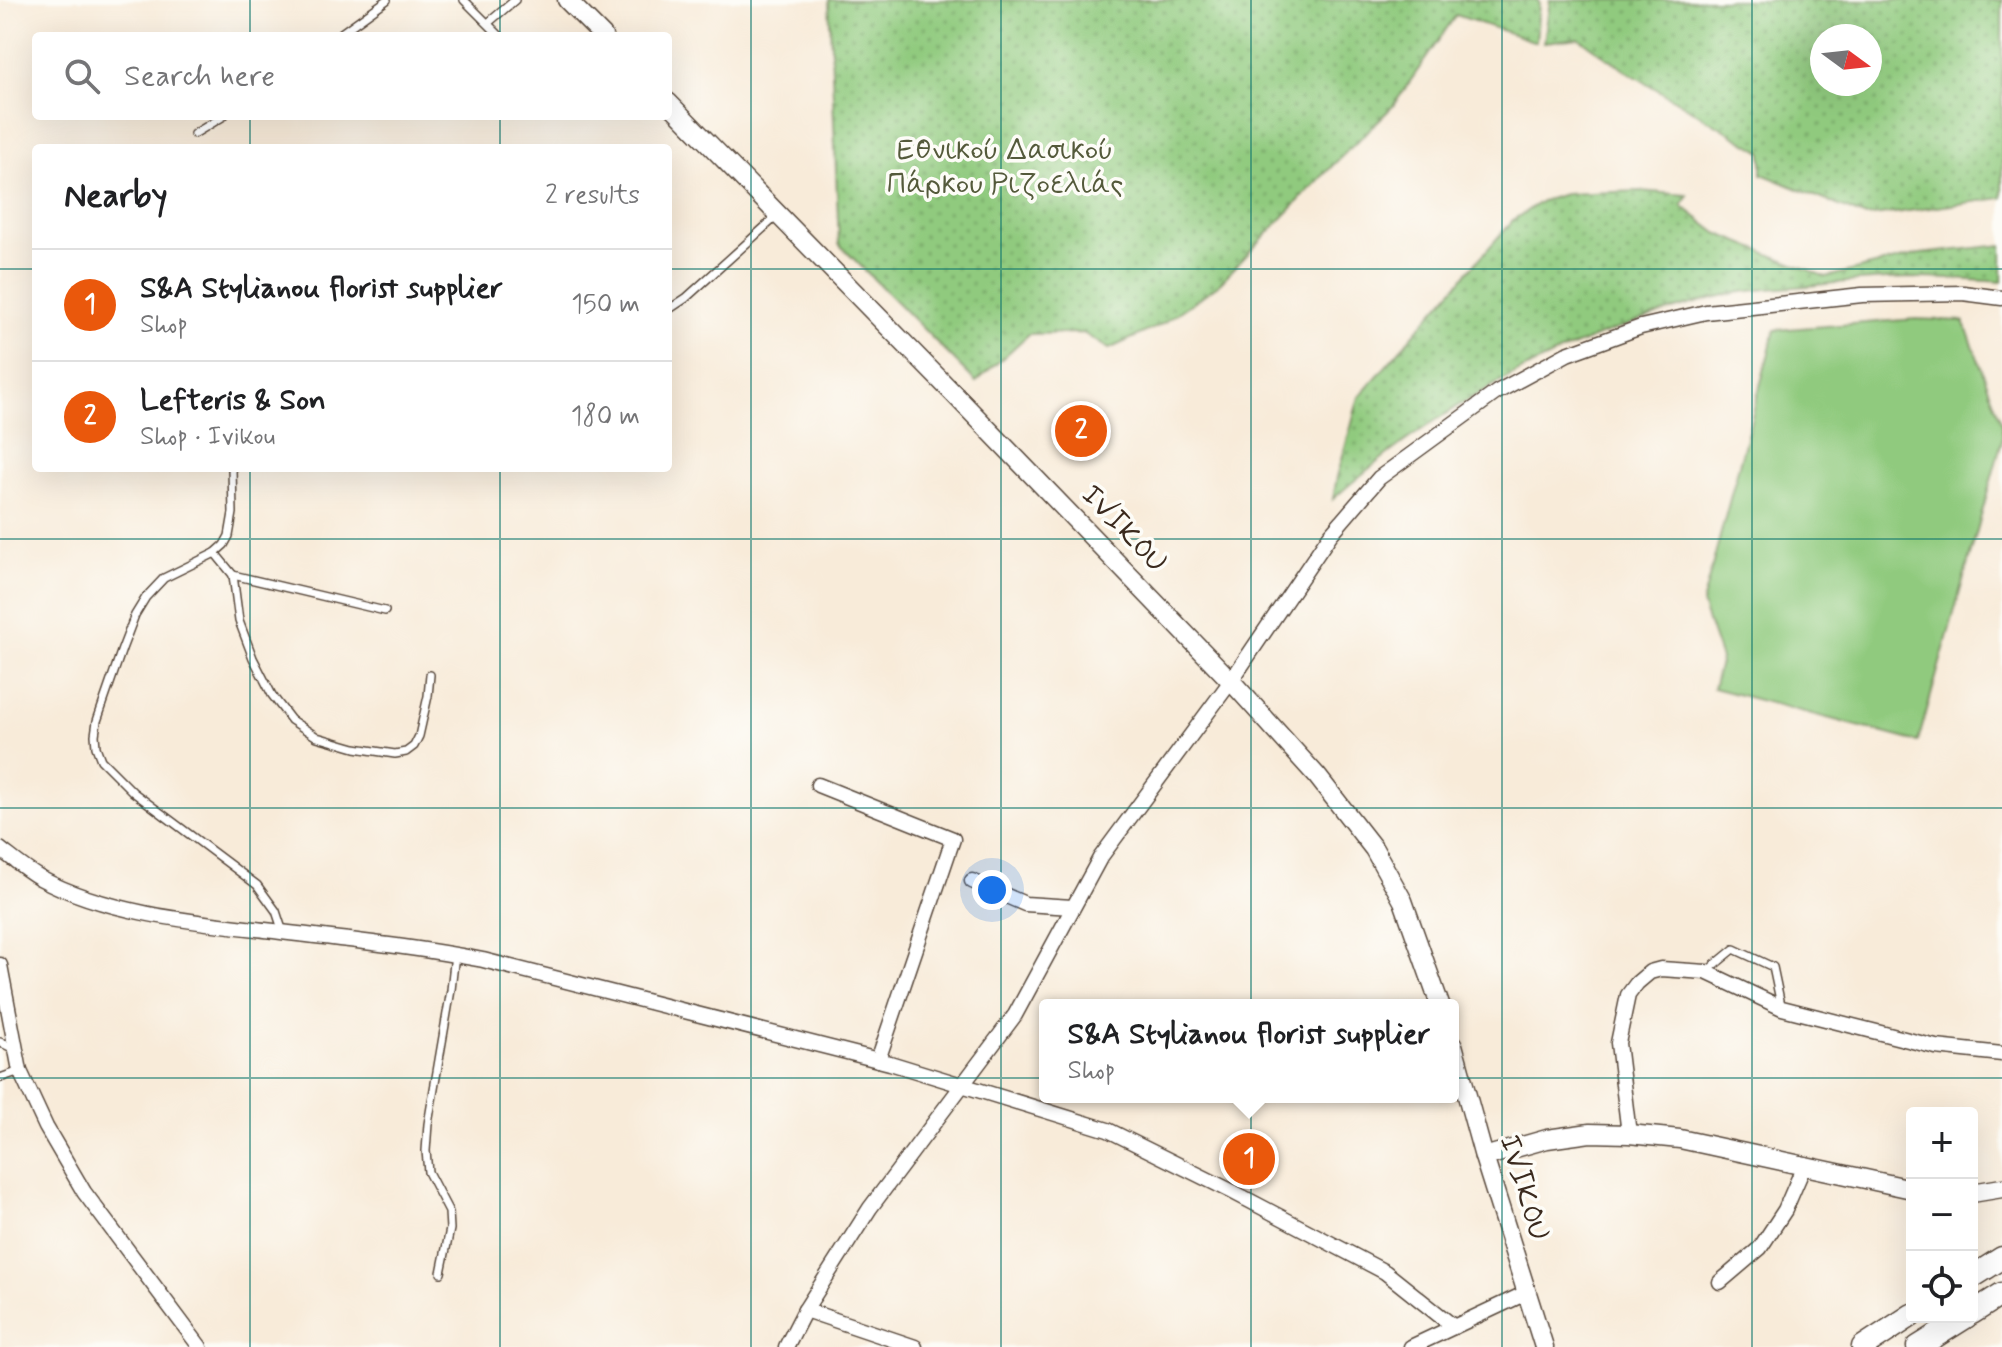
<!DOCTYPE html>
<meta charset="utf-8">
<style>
body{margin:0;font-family:Mynerve,sans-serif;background:#f2f2f2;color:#202124}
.controls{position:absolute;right:24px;bottom:24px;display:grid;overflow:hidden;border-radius:8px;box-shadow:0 8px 32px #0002}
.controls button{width:72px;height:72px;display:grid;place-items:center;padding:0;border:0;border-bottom:2px solid #e0e0e0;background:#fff;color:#202124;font:40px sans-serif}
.compass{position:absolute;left:1810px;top:24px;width:72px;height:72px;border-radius:50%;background:#fff;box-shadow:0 8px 32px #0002;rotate:105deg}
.you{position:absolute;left:992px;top:890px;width:28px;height:28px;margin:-20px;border:6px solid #fff;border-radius:50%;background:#1a73e8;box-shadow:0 0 0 12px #1a73e833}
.badge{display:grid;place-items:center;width:52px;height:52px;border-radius:50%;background:#ea580c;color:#fff;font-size:26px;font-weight:700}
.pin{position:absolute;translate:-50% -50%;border:4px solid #fff;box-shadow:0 2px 8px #0006}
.popup{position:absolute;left:1039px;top:999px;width:420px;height:104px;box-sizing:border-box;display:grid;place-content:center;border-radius:8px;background:#fff;filter:drop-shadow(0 2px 6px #0005);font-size:26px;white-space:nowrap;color:#757577}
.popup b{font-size:30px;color:#202124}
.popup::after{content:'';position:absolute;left:50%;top:100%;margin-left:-16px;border:16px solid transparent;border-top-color:#fff}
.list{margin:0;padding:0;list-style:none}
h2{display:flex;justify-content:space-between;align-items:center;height:104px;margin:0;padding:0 32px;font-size:34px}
h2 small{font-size:26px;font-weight:400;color:#757577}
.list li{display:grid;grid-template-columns:52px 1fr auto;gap:24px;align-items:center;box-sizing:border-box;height:112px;padding:0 32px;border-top:2px solid #e0e0e0}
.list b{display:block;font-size:30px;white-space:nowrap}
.list p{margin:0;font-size:26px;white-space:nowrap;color:#757577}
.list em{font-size:26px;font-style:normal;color:#757577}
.icon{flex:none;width:44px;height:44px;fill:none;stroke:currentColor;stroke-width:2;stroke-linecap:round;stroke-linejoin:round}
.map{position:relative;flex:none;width:2002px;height:1347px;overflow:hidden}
.search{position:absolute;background:#fff;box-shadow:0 8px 32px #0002;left:32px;top:32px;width:640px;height:88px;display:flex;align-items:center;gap:20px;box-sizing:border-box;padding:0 28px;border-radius:8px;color:#757577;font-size:30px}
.panel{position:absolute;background:#fff;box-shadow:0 8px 32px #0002;left:32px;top:144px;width:640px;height:328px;border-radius:8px}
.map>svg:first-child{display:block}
</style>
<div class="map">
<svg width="2002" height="1347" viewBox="0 0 2002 1347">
<defs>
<pattern id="park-dots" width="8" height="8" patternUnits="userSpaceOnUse" patternTransform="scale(2)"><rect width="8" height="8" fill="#90ca7e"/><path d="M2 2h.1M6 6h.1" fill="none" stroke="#77a467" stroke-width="1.8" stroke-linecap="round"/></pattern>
</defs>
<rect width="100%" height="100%" fill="#fdfcf7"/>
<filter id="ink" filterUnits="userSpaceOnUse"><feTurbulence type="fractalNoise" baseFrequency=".0125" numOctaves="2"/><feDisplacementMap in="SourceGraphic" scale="16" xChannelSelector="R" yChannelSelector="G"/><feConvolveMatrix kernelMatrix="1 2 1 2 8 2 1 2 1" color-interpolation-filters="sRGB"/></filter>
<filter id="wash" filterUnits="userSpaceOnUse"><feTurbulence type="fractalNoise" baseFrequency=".006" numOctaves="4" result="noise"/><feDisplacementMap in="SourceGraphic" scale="32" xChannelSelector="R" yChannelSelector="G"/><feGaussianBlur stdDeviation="1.8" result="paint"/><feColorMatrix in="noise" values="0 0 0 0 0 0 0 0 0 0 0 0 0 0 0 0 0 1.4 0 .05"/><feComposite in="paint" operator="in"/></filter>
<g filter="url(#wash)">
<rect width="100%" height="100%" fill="#f8ebd9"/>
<!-- park -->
<g fill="url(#park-dots)" stroke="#667a4e" stroke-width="2" fill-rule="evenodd">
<polygon points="829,0 1537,0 1539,2 1536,42 1456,15 1393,106 1334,164 1218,285 1159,326 1109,349 1083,333 1029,334 976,382 839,244"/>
<path d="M1550,0H2002V198L1866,217L1762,174V152L1628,72L1579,38L1544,42ZM1822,36H1870V84H1822Z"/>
<path d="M1640,191L1688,195L1682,206L1717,233L1826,277L1920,254L2002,245V282C1972,280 1941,278 1911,278C1876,279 1842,282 1808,286C1783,288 1759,289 1735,293C1701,300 1668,311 1636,322C1521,362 1424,419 1333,499L1337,477L1359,397L1513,220L1542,201L1565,194Z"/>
</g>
<!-- pitch -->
<polygon fill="#90ca7e" stroke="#667a4e" stroke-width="2" points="1916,319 1964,321 2002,424 2002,441 1918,742 1713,688 1721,659 1702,604 1775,330"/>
</g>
<g filter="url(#ink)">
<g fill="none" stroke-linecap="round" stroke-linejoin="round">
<!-- service casing -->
<g stroke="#57473a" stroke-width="10">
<g id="service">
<polyline points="464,0 500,36"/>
<polyline points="488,23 515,0"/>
<polyline points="337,36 387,0"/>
<polyline points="194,134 224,116"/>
<polyline points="668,310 686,298 777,216"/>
<polyline points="232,468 233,513 229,536 224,545 215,553 164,578 146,597 135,615 122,649 97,721 95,735 96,747 101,760 133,792 257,885 276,911 283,932"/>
<polyline points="215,553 233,575 239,621 253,658 272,695 291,720 317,737 355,748 395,754 406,752 414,746 419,736 428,696 430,675"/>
<polyline points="233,575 385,611"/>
<polyline points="1706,972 1734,949 1773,967 1781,1005"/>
<polyline points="0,1042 16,1050"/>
<polyline points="0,1078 20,1071"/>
<polyline points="441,1273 450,1229 449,1212 428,1172 426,1151 428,1124 451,990 455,954"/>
</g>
</g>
<!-- minor casing -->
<g stroke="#57473a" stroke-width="17">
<g id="minor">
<polyline points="818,785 953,839 878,1060"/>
<path d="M0,849C13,859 26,870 40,878C105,913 193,922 265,930C338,939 411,946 483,960L890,1063L1108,1130L1233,1192L1385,1272L1454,1327"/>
<polyline points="972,881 1025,904 1072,907"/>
<polyline points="0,965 20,1071 46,1127 84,1192 200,1347"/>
<polyline points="1629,1134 1618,1043 1628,995 1637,983 1650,972 1661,969 1706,972 1782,1008 1936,1047 2002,1054"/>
<polyline points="1720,1282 1760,1248 1785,1210 1804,1166"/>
<polyline points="805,1310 915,1347"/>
<polyline points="786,1347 805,1310 870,1208 1015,1015 1100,858 1231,681 1330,535 1379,478 1497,392 1567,354 1641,327 1706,312 1862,295 1963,293 2002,298"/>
<polyline points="1411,1347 1526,1293"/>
</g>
</g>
<!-- tertiary casing -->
<g stroke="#57473a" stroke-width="21">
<g id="tertiary">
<polyline points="567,0 603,36"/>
<polyline points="668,102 954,394 1231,681 1317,776 1374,849 1403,901 1440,1005"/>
<polyline points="1453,1045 1484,1157 1544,1347"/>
<polyline points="1484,1157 1547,1139 1590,1133 1629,1134 1680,1139 1912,1189"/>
<polyline points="1972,1193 2002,1188"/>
</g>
</g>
<!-- trunk casing -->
<g stroke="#57473a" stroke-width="25">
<g id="trunk">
<polyline points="1972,1277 2002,1258"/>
<polyline points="1972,1313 2002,1294"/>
<polyline points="1863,1347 1912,1315"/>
<polyline points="1918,1347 1966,1317"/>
</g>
</g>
<!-- service -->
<use href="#service" stroke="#fff" stroke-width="7"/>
<!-- minor -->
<use href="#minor" stroke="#fff" stroke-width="14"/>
<!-- tertiary -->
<use href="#tertiary" stroke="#fff" stroke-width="18"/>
<!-- trunk -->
<use href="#trunk" stroke="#fff" stroke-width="22"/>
</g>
</g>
<!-- grid -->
<path fill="none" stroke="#0f766e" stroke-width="2" stroke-opacity="0.55" d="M250,0V36M500,0V36M751,0V1347M1001,0V1347M1251,0V1347M1502,0V1347M1752,0V1347M250,116V148M500,116V148M0,269H36M668,269H2002M250,468V1347M500,468V1347M0,539H2002M0,808H2002M0,1078H2002"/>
<g text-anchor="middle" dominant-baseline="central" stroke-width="7" stroke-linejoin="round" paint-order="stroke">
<!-- park labels -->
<g font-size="30" fill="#545a3b" stroke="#fdfcf7">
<text x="1005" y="150">Εθνικού Δασικού<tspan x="1005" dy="34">Πάρκου Ριζοελιάς</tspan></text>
</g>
<!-- street labels -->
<g font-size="30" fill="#3b2a1e" stroke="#fdfcf7">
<text transform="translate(1124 529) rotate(46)">IVIKOU</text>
<text transform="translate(1524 1188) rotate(73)">IVIKOU</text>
</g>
</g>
</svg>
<div class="controls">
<button>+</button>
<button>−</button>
<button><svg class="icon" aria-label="locate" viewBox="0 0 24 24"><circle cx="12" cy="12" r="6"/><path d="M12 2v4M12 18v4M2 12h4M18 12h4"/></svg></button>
</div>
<svg class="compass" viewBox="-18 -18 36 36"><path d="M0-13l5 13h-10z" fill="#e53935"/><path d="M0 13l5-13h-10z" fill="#757577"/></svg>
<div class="you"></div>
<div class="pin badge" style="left:1249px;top:1159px">1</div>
<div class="popup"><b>S&amp;A Stylianou florist supplier</b>Shop</div>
<div class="pin badge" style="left:1081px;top:431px">2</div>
<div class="search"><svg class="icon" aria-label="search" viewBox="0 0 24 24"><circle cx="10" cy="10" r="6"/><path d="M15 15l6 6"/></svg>Search here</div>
<section class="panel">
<h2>Nearby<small>2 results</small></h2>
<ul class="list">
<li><span class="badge">1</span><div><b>S&amp;A Stylianou florist supplier</b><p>Shop</p></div><em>150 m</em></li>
<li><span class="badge">2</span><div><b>Lefteris &amp; Son</b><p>Shop · Ivikou</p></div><em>180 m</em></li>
</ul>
</section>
</div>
